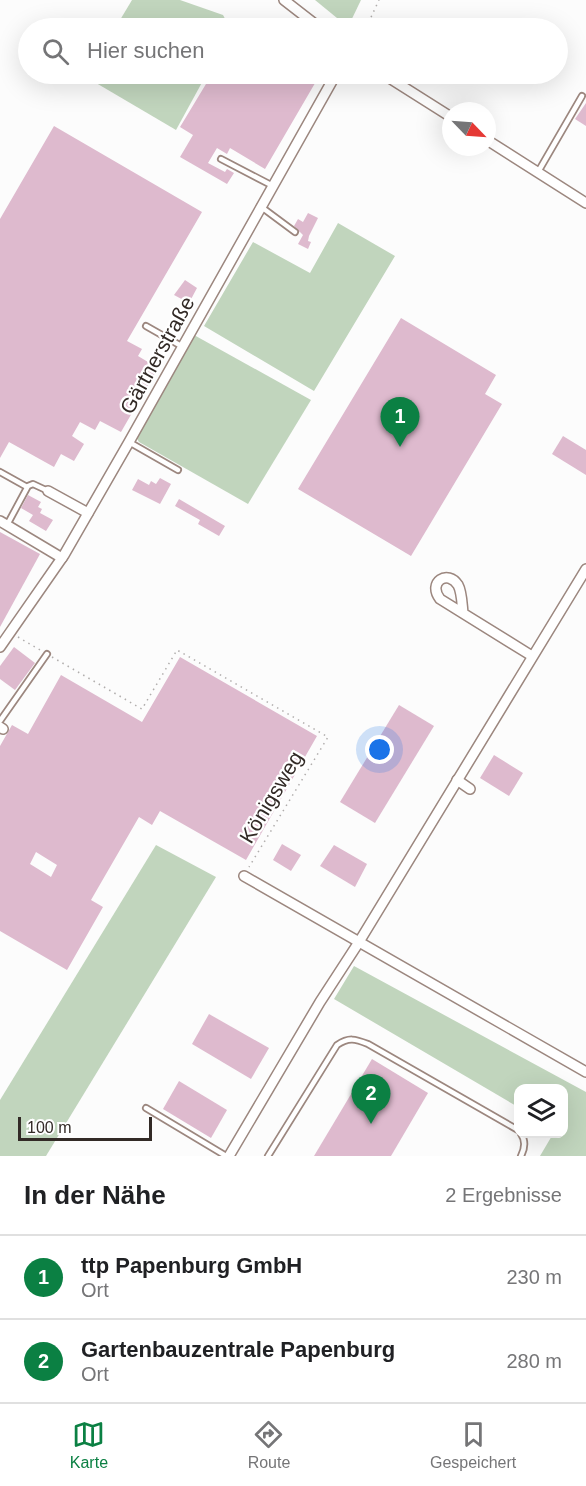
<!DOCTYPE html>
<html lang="de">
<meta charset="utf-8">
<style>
body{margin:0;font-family:Arial,sans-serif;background:#f6f6f6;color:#202124}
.controls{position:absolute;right:18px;bottom:18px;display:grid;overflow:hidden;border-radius:12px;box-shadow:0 6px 24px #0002}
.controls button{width:54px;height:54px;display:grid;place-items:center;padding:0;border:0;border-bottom:2px solid #e0e0e0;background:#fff;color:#202124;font:30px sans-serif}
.compass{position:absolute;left:442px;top:102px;width:54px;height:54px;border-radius:50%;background:#fff;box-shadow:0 6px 24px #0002;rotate:115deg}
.scale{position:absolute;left:18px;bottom:15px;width:134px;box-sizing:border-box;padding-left:6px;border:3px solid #322a26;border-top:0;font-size:16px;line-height:21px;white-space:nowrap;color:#322a26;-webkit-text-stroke:4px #fff;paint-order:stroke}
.you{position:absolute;left:380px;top:750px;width:21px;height:21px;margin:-15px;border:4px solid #fff;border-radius:50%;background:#1a73e8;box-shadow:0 0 0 9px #1a73e833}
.badge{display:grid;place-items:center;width:39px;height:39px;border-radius:50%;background:#0b8043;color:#fff;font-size:20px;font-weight:700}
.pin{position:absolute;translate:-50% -50px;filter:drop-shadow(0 2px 3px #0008)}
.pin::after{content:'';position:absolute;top:32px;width:21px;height:18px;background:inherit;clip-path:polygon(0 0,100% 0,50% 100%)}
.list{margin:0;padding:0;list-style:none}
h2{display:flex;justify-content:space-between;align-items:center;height:78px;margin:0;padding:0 24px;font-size:26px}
h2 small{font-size:20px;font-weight:400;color:#757577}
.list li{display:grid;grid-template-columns:39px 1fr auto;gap:18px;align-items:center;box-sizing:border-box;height:84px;padding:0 24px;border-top:2px solid #e0e0e0}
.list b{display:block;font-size:22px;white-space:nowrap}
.list p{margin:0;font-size:20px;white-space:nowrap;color:#757577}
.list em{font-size:20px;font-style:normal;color:#757577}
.icon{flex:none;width:33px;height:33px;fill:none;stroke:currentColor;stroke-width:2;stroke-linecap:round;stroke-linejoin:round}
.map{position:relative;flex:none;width:586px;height:1156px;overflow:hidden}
.search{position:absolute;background:#fff;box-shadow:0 6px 24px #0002;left:18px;right:18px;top:18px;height:66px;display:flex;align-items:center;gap:15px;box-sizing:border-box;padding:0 21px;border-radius:33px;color:#757577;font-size:22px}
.sheet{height:246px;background:#fff}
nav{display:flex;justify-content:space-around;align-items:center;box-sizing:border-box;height:84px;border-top:2px solid #e0e0e0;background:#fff;font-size:16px;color:#757577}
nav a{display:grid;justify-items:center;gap:3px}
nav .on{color:#0b8043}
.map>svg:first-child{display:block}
</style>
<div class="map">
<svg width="586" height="1156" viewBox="0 0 586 1156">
<rect width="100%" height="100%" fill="#fcfcfc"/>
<!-- green -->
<g fill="#c1d5bd">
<polygon points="132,0 180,0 223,15 230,28 136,28 120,20"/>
<polygon points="315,0 361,0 348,27"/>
<polygon points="95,74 199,74 205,77 176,130 91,80"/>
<polygon points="338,223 395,256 314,391 204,326 253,242 310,273"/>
<polygon points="194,335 311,400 248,504 139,442 136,437"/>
<polygon points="156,845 216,877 46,1156 0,1156 0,1100"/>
<polygon points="354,966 586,1092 586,1156 540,1156 553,1134 564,1134 564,1088 518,1088 518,1107 334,999"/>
</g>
<!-- building -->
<g fill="#debace" fill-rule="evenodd">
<polygon points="223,74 311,74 318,78 265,169 230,148 227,154 217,148 208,163 225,172 227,169 234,173 227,184 180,157 193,135 180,127 209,79 217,84"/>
<polygon points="586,103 586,126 575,119"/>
<polygon points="54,126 202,212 127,341 142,349 138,356 158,368 121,432 100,421 95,430 80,422 72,436 84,444 74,461 61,454 54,467 9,442 0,458 0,219"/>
<polygon points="308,213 318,218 309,236 308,241 311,242 308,249 298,244 303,235 294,226 298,219 303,222"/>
<polygon points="185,280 197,288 189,303 174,295"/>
<polygon points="401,318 496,375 485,394 502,404 411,556 298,489"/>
<polygon points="563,436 586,450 586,475 552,454"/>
<polygon points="160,478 171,484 160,504 132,490 138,479 149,485 151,481 156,484"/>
<polygon points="28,495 41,502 38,507 42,509 40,513 53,520 46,531 29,521 33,515 21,508"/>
<polygon points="179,499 225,526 219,536 198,524 200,520 175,506"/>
<polygon points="0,532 40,554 0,627"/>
<polygon points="14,647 35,663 15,690 0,679 0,666"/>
<path d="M180,657L317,736L246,860L160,811L152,825L139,817L91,900L103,907L67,970L0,931V746L12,725L28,734L61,675L142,722ZM36,852L57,865L51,877L30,864Z"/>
<polygon points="399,705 434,726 375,823 340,802"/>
<polygon points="494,755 523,773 509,796 480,778"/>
<polygon points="282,844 301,855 291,871 273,860"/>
<polygon points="334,845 367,864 355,887 320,866"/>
<polygon points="209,1014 269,1048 251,1079 192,1044"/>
<polygon points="372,1059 428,1093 391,1156 314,1156"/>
<polygon points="179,1081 227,1110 211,1138 163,1109"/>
</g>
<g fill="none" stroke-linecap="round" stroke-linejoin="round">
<!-- service casing -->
<g stroke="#9c877f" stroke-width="8">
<g id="service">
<polyline points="221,159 273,186"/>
<polyline points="538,172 582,96"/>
<polyline points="260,206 295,232"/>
<polyline points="146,326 183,347"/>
<polyline points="129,442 178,470"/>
<polyline points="0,472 27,487"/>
<polyline points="7,525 28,486 33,484 48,491"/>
<polyline points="0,721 47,654"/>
<polyline points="146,1108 226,1156"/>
<path d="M521,1134C526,1141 525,1148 521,1156"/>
<path d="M268,1156L337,1045C349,1037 355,1039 368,1044L518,1130"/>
</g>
</g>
<!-- minor casing -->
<g stroke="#9c877f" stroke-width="12">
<g id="minor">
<polyline points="284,0 320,28"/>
<polyline points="383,74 451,117"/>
<polyline points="487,140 586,203"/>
<polyline points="48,491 88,513"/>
<polyline points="0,521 62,558"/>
<path d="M463,613C462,605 462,592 458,585C448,569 427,582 440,599L532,656"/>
<polyline points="0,647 64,555 129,442 336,74"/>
<polyline points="0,727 3,729"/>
<polyline points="457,780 470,789"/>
<polyline points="244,876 586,1072"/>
<polyline points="229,1156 320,1002 359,942 586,569"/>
</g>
</g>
<!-- path -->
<g stroke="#b0adac" stroke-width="1.5" stroke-dasharray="1.5 4.5" stroke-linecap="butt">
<polyline points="366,28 379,0"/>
<polyline points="18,637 40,650"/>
<polyline points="52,657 142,709 177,650 328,737 249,867"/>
</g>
<!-- service -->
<use href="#service" stroke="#fff" stroke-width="4.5"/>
<!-- minor -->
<use href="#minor" stroke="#fff" stroke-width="9"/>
</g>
<g text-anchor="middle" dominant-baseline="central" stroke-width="4.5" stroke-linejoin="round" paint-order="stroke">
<!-- street labels -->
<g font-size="21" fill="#322a26" stroke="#fff">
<text transform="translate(157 355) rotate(-61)">Gärtnerstraße</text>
<text transform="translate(271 797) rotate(-59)">Königsweg</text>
</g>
</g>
</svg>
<div class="controls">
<button><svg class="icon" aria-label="layers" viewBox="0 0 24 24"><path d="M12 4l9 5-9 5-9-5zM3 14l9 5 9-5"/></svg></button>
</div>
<svg class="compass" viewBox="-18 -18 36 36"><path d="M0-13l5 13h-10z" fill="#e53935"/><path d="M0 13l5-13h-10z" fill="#757577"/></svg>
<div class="scale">100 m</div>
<div class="you"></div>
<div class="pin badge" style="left:400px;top:447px">1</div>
<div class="pin badge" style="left:371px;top:1124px">2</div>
<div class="search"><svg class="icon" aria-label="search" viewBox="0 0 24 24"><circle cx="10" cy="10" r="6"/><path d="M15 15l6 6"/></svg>Hier suchen</div>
</div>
<section class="sheet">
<h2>In der Nähe<small>2 Ergebnisse</small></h2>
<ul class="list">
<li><span class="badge">1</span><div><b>ttp Papenburg GmbH</b><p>Ort</p></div><em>230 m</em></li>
<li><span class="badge">2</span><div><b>Gartenbauzentrale Papenburg</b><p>Ort</p></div><em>280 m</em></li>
</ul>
</section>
<nav>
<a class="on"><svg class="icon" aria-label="map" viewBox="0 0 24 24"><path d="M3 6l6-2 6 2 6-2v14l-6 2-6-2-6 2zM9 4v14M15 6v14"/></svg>Karte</a>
<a><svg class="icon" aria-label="directions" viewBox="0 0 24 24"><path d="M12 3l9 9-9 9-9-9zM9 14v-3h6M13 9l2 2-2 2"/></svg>Route</a>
<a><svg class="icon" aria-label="saved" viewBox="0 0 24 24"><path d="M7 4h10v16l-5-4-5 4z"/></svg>Gespeichert</a>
</nav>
